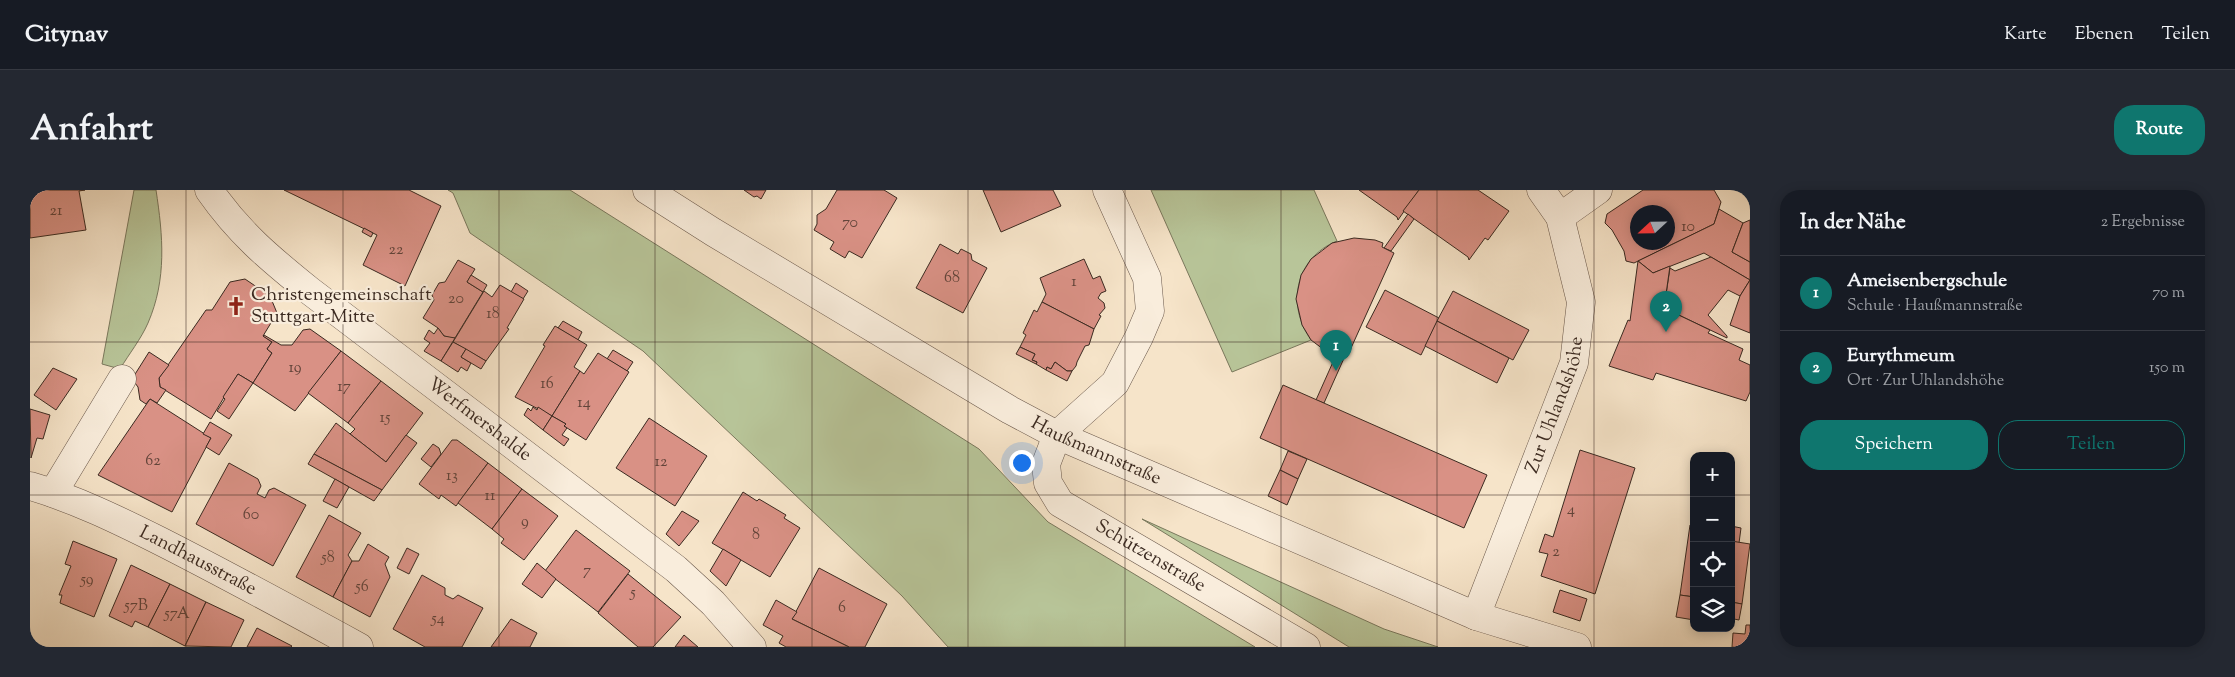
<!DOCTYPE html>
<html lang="de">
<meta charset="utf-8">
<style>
body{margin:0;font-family:"Sorts Mill Goudy",serif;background:#242831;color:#f1f3f6}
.controls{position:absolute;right:15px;bottom:15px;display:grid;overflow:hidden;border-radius:10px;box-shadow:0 2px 12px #0003}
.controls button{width:45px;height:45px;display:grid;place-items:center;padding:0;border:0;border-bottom:1px solid #363941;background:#171b24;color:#f1f3f6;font:25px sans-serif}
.compass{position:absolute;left:1600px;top:15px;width:45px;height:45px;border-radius:50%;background:#171b24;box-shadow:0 2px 12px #0003;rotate:248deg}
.you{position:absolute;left:991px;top:272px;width:18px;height:18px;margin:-12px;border:4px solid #fff;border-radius:50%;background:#1a73e8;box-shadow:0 0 0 8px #1a73e833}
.badge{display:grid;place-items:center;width:32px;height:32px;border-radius:50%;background:#0f766e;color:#fff;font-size:16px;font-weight:700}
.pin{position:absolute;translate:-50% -41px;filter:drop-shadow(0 1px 2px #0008)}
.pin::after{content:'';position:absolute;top:26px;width:18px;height:15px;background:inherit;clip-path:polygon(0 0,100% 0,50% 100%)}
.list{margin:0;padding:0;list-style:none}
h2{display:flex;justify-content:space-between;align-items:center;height:65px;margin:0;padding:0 20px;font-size:21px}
h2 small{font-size:16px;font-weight:400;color:#9ea1a6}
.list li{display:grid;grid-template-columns:32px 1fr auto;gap:15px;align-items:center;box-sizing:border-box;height:75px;padding:0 20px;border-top:1px solid #363941}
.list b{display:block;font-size:19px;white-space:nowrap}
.list p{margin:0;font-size:16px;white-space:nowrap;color:#9ea1a6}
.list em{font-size:16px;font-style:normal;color:#9ea1a6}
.actions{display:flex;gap:10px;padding:15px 20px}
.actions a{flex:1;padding:11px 0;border:1px solid #0f766e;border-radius:20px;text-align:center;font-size:18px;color:#0f766e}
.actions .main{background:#0f766e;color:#fff}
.icon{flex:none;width:28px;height:28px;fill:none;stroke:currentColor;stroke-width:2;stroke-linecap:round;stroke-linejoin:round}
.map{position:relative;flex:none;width:1720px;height:457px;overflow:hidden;border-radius:20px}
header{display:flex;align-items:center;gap:30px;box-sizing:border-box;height:70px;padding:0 25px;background:#171b24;border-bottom:1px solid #363941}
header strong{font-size:24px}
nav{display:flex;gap:28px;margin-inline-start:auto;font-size:18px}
.intro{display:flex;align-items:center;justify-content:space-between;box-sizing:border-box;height:120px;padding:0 30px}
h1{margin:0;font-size:35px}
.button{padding:12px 22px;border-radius:20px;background:#0f766e;color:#fff;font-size:18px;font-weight:700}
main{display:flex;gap:30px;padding:0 30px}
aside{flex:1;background:#171b24;border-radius:20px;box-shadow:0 2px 12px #0003}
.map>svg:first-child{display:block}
</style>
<header>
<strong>Citynav</strong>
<nav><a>Karte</a><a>Ebenen</a><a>Teilen</a></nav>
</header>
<div class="intro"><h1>Anfahrt</h1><a class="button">Route</a></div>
<main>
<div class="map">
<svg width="1720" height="457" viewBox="0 0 1720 457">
<rect width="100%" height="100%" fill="#f6e4c9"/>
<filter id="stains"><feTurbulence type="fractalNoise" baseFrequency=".004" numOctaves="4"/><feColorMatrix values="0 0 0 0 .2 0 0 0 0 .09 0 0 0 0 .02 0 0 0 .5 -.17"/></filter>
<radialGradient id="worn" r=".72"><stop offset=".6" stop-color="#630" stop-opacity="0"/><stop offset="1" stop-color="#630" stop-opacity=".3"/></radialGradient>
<!-- green -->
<g fill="#b8c599" stroke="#7a785d">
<path d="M104,0H126C133,46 137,89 118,133C111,149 99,164 90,179L72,174Z"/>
<polygon points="418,0 540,0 949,259 1018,332 1225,457 918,457 872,406 613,161 440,43 423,3"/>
<path d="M1121,0H1284L1307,51C1265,68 1256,115 1281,150L1202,182Z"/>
<polygon points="1112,329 1354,439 1408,457 1319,457"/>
</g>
<!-- building -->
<g fill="#d99185" stroke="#3b2a21" fill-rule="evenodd">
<polygon points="0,0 55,0 49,1 56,40 0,48"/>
<polygon points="254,0 379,0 411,16 375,96 333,75 347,45"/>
<polygon points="714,0 736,0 731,9 727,6 724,7"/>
<polygon points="807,0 854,0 867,8 832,68 819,61 815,68 800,59 804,52 784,40 787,34 787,25 796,19"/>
<polygon points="953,0 1023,0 1031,16 971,42"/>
<polygon points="1329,0 1389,0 1368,30 1367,27"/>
<polygon points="1389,0 1448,0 1479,21 1458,50 1455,48 1439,70 1438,67 1373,21"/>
<path d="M1613,0H1684L1691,12L1684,34L1604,73L1596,71L1594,61L1582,40L1575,33L1577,24ZM1608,22H1638V52H1608Z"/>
<polygon points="1689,19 1713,33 1702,62 1720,72 1720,90 1674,63 1623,83 1608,71 1684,34"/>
<polygon points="1378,24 1384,29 1361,61 1354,58"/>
<polygon points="1720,30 1720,72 1702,62 1713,33"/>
<polygon points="334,38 343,43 341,47 332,42"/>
<polygon points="1324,48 1345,50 1353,53 1352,57 1364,63 1317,167 1305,162 1304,165 1297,162 1281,150 1272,135 1266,109 1271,85 1281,69 1302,53"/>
<polygon points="910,54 928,64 931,59 941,64 942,70 957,78 933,123 886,98"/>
<polygon points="1681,67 1720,90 1710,106 1698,100 1678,125 1697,146 1697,148 1634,118 1640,78 1645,81"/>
<polygon points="1054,69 1063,89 1070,86 1076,101 1071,103 1068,108 1074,113 1075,118 1069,125 1071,126 1064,139 1012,112 1016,104 1010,88"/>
<polygon points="428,70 445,79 437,92 453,102 425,148 421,148 414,146 408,138 393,128 404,110 402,105 409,93 415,92"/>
<polygon points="1608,71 1623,83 1640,76 1634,118 1680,140 1678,143 1713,159 1709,170 1720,175 1720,202 1716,211 1626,183 1623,190 1579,176 1598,130 1600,131"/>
<polygon points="441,85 457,95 453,102 437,92"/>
<polygon points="215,89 240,106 247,123 233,146 242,152 237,159 242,163 223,193 208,184 181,229 130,197 129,188 176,120 182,120 200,92"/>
<polygon points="1720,90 1720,143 1700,135 1710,106"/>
<polygon points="486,93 498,101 493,109 481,102"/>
<polygon points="470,95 494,109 477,138 479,139 456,171 423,152 454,101 462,107"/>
<polygon points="1355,100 1409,128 1391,165 1336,137"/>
<polygon points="1423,101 1499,140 1483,170 1407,131"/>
<polygon points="1012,112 1064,139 1059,155 1055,156 1047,172 1046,176 1042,181 1037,181 1025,172 1021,179 1017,177 1016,180 1006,174 1007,172 1002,170 1005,164 990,157 996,145 993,143 1004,120 1007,122"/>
<polygon points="533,131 552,142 548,150 528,138"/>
<polygon points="1407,131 1479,168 1467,193 1395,156"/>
<polygon points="525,136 557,155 544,177 550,181 522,226 485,207 515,156 513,155"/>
<polygon points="408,138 414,146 425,148 411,171 394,161 400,153 394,149 399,140 404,144"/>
<polygon points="280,139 311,161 265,221 223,193 242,163 237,159 242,152 233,146 234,145 251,155 262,155 273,140"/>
<polygon points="423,152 436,159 431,167 441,173 437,181 431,177 428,182 411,171"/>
<polygon points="990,157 1005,164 1002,170 1007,172 1006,174 986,164"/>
<polygon points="436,159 456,171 451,179 431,167"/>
<polygon points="583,160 603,172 597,181 577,169"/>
<polygon points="311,161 351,191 318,233 278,203"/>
<polygon points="119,162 139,175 129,188 130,197 136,200 127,213 120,209 116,214 110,210 108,197 102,189"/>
<polygon points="568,163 599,182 556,250 534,236 536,234 522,226 550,181 554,184"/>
<polygon points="1307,163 1315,166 1294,213 1286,210"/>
<polygon points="1025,172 1037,181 1042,181 1037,191 1016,180 1017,177 1021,179"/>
<polygon points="23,178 47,189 26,220 4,205"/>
<polygon points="208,184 223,193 199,229 187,221 195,209 193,207"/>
<polygon points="351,191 393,223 356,272 320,244 325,239 318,233"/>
<polygon points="1253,195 1457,285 1434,338 1230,248"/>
<polygon points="120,209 181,248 142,322 68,285"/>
<polygon points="503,217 507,220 508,217 522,226 513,240 494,225 498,218 501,221"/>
<polygon points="0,219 20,225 13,249 7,248 1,268"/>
<polygon points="522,226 536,234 534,236 537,238 532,245 539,249 534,256 513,240"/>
<polygon points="619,228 677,266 645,316 586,278"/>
<polygon points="180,232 202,245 189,265 176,257 181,248 173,244"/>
<polygon points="306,233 356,272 376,245 387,253 352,300 284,264"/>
<polygon points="422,250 427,250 458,273 426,316 411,305 409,309 389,294"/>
<polygon points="403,254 409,258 411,264 401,277 391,269"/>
<polygon points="1550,260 1605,278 1565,404 1511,386 1518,364 1509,362 1515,344 1523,347"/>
<polygon points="1258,261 1277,269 1268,289 1250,280"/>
<polygon points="284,264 352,300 344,311 278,274"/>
<polygon points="199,273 228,289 231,296 227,304 235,308 239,300 244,298 276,315 243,376 166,334"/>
<polygon points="458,273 492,299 462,339 428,313"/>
<polygon points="1250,280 1268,289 1257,315 1238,306"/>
<polygon points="305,289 319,297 307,318 293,311"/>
<polygon points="492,299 528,326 494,370 471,353 474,349 462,339"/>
<polygon points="713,302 727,311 729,309 756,325 754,328 770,338 740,387 682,353"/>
<polygon points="652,321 669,331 649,356 636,344"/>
<polygon points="299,325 331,343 318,365 322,371 303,407 266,387"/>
<polygon points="1660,335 1664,335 1664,407 1650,405"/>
<polygon points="1701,336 1711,338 1709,353 1701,351"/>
<polygon points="546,340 600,381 568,422 515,381"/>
<polygon points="43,351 87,369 64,427 30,413 32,405 29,405 41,376 35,374"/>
<polygon points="1701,351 1720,354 1712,414 1701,412"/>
<polygon points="338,354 359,367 355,374 360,387 340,427 303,407 322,371 329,371"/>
<polygon points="377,358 389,364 379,384 367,378"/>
<polygon points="693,359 711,370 696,396 680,381"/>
<polygon points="507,373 526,389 512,408 492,394"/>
<polygon points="101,375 140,394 118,437 105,431 102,437 79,426"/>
<polygon points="789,378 857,414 835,457 819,457 762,429"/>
<polygon points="598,384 651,427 623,457 608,457 568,423"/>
<polygon points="392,385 415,398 415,405 423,409 428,405 453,418 432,457 395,457 363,439"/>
<polygon points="140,394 176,412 155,456 118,437"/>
<polygon points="1530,400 1557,409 1550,431 1523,422"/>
<polygon points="1650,405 1664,407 1664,430 1646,427"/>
<polygon points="746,410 767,422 762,429 819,457 756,457 749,453 753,446 733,435"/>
<polygon points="176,412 214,430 201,457 155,456"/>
<polygon points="1701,412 1712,414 1709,430 1704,429 1703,434 1701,434"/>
<polygon points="481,429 507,443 500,457 461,457"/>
<polygon points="1716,435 1720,435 1720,457 1702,457 1703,443 1715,444"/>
<polygon points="227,438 262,456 261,457 217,457"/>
<polygon points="654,445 668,457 645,457"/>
</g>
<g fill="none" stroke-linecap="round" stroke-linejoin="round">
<!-- minor casing -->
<g stroke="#6a584b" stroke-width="29">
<g id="minor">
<path id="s1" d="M179,0C209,43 239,68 280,101L646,379L683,413L722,457"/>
<path id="s2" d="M617,0L683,42L980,220L1027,245L1446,426L1547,457"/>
<path id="s3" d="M1077,0L1117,88L1120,121L1109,147L1085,193L1027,245L1016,274L1018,293L1030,313L1276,457"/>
<polyline points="1530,27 1568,0"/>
<path id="s4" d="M0,296C45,309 88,330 130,351C197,385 263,421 329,457"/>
<polyline points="23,303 92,189"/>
<path id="s5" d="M1446,426L1544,173L1551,112L1530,27L1511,0"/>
</g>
</g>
<!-- minor -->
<use href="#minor" stroke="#f9eddc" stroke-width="28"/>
</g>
<!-- grid -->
<path fill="none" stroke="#3b2a21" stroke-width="1" stroke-opacity="0.55" d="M156,0V457M313,0V457M469,0V457M625,0V457M782,0V457M938,0V457M1095,0V457M1251,0V457M1407,0V457M1564,0V457M0,152H1720M0,305H1664M1701,305H1720"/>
<!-- icons -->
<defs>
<g id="church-bare" transform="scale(1.5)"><path d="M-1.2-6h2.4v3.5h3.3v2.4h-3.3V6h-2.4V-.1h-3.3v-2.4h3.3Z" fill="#8f2418" stroke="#f9eddc" stroke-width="2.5" paint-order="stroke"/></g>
</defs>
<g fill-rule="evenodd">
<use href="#church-bare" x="206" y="116"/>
</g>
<g text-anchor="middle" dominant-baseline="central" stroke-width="4.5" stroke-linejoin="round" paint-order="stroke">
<!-- number labels -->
<g font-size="16" fill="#62443a">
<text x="26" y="21">21</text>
<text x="820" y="33">70</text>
<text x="1658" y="37">10</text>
<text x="366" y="60">22</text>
<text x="922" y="88">68</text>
<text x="1044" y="92">1</text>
<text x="426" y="109">20</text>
<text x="463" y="124">18</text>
<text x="265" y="178">19</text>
<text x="517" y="194">16</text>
<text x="314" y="197">17</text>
<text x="554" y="213">14</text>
<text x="355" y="228">15</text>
<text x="123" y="271">62</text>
<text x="631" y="272">12</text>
<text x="422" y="286">13</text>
<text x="460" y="306">11</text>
<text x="1541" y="320">4</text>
<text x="221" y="325">60</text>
<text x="495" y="332">9</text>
<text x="726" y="345">8</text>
<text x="1526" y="362">2</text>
<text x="298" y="368">58</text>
<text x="557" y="381">7</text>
<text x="57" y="390">59</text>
<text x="332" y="397">56</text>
<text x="603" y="403">5</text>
<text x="106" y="416">57B</text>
<text x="812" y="418">6</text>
<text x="147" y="424">57A</text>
<text x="408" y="429">54</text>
</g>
<!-- poi labels -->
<g font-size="19" fill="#3b2a21" stroke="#f9eddc" text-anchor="start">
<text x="221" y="105">Christengemeinschaft<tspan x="221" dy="22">Stuttgart-Mitte</tspan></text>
</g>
<!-- street labels -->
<g font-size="19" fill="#3b2a21" stroke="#f9eddc">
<text stroke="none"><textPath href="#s5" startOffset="226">Zur Uhlandshöhe</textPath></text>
<text stroke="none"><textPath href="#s1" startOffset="356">Werfmershalde</textPath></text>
<text stroke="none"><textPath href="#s2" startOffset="520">Haußmannstraße</textPath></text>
<text stroke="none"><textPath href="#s3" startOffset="466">Schützenstraße</textPath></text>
<text stroke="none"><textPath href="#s4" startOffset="184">Landhausstraße</textPath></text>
</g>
</g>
<rect width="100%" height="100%" filter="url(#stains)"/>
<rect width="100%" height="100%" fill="url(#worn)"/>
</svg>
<div class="controls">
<button>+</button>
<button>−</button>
<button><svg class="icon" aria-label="locate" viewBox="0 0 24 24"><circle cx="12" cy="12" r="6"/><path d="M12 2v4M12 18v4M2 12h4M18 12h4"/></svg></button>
<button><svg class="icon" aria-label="layers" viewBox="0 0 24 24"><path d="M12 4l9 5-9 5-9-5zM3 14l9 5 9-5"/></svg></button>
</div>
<svg class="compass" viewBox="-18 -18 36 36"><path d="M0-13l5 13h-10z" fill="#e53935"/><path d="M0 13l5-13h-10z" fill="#9ea1a6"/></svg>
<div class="you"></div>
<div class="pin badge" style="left:1306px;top:181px">1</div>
<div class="pin badge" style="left:1636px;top:142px">2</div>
</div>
<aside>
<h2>In der Nähe<small>2 Ergebnisse</small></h2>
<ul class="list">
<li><span class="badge">1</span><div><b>Ameisenbergschule</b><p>Schule · Haußmannstraße</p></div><em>70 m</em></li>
<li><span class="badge">2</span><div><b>Eurythmeum</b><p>Ort · Zur Uhlandshöhe</p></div><em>150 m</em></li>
</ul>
<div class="actions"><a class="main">Speichern</a><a>Teilen</a></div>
</aside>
</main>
